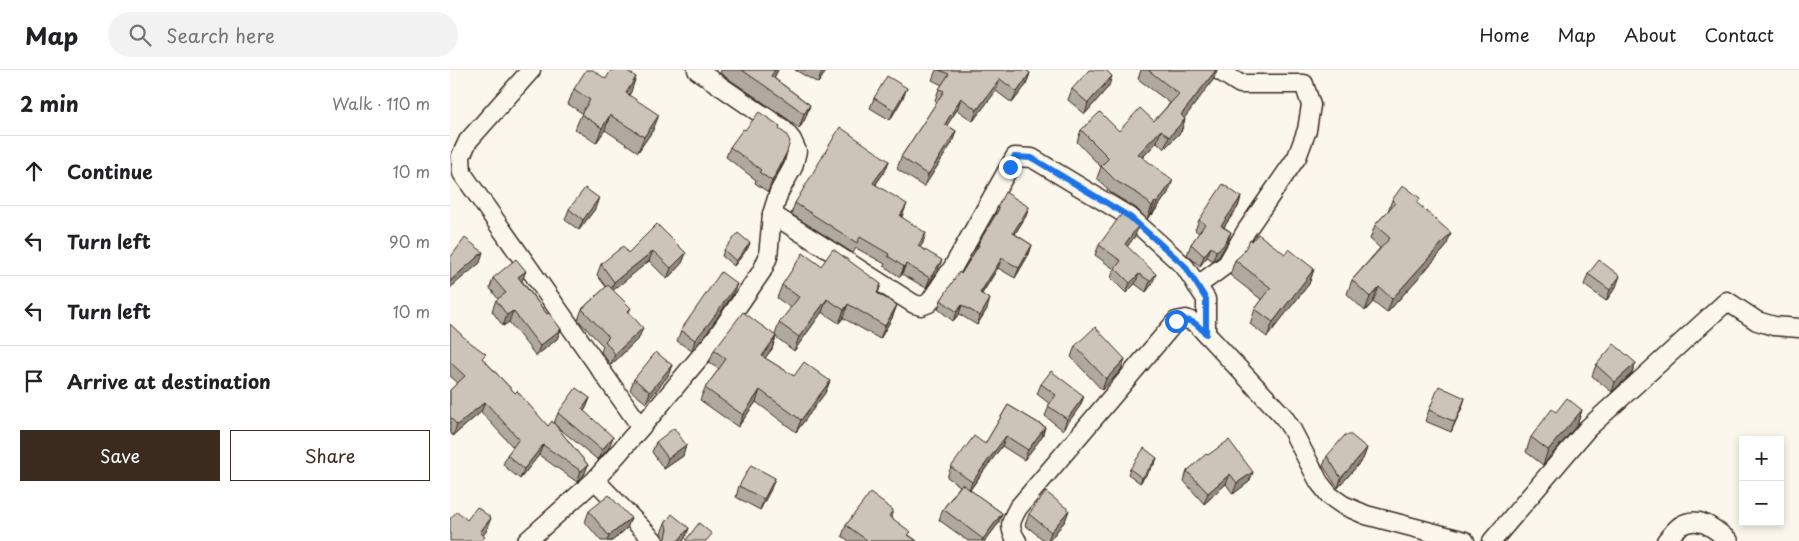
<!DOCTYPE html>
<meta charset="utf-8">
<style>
body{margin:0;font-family:"Playpen Sans",sans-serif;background:#f2f2f2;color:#202124}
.controls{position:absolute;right:15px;bottom:15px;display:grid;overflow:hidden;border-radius:0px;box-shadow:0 2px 8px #0003}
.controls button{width:45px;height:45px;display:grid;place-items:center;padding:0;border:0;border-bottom:1px solid #e0e0e0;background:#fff;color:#202124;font:25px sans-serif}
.stop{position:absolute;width:15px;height:15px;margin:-11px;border:4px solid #1a73e8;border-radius:50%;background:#fff}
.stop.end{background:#1a73e8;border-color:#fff;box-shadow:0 1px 5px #0008}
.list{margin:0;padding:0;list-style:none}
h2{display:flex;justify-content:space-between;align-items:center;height:65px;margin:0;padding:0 20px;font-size:21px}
h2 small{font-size:16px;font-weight:400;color:#757577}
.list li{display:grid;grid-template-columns:32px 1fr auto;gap:15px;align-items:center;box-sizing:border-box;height:70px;padding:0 20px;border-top:1px solid #e0e0e0}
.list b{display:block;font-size:19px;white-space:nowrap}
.list em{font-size:16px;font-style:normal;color:#757577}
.actions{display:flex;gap:10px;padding:15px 20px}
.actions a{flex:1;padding:11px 0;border:1px solid #3b2a1e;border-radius:0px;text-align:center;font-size:18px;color:#3b2a1e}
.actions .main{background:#3b2a1e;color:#fff}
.icon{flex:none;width:28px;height:28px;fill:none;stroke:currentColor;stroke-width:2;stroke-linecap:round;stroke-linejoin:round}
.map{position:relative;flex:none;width:1349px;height:471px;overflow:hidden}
header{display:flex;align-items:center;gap:30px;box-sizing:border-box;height:70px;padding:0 25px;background:#fff;border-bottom:1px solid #e0e0e0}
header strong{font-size:24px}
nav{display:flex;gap:28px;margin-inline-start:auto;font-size:18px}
.search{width:350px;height:45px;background:#f2f2f2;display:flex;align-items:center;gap:12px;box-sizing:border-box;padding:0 18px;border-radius:28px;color:#757577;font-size:19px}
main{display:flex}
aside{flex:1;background:#fff}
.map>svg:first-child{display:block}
</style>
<header>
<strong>Map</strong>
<div class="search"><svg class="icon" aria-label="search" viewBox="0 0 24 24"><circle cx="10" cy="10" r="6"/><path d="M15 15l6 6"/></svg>Search here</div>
<nav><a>Home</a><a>Map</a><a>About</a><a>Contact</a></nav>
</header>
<main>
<aside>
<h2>2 min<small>Walk · 110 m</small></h2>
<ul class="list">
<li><svg class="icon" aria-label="ahead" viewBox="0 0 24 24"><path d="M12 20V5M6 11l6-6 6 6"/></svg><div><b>Continue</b></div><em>10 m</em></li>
<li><svg class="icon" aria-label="left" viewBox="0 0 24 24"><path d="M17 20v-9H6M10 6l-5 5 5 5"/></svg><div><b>Turn left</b></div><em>90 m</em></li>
<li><svg class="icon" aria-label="left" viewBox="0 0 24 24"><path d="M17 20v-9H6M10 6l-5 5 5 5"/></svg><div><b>Turn left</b></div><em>10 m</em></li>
<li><svg class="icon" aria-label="arrive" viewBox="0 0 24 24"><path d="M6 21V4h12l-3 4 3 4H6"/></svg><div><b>Arrive at destination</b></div></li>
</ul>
<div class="actions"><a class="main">Save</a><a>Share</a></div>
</aside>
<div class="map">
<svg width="1349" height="471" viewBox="0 0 1349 471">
<rect width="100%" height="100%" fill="#fbf7ec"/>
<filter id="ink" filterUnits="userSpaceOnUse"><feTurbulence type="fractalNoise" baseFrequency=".02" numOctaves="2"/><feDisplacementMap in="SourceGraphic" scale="10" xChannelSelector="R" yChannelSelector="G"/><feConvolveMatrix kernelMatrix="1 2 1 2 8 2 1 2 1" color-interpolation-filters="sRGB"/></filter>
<g filter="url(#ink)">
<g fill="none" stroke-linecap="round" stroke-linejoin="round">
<!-- minor casing -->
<g stroke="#3b2a1e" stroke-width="21">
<g id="minor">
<polyline points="81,0 18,71 11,86 12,103 191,357"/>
<polyline points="322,144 464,234 471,236 479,233 503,197 565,87 582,88 680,147 735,197 756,229 756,264"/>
<polyline points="747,216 777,194 796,161 847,87 857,60 861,35 854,14 790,14 768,0"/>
<polyline points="145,410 204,471"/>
<polyline points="77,471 145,410 205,341 265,269 312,201 318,187 322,144 329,122 343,97 347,81 342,70 333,59 247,0"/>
<path d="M567,471C558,457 560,452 568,438L726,251L736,249L746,253L833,346L841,358L869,412L880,426L893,435L916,445L1015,471"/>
<polyline points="1042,471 1138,358 1277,231 1307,251 1324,256 1349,258"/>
<path d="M1216,471C1220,466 1225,460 1230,456C1249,444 1265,459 1279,471"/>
</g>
</g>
<!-- minor -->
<use href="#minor" stroke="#fbf7ec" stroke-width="18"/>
</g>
<!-- wall -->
<g fill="#afa99f" stroke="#3b2a1e">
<polygon points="271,0 328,0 324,8 360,35 355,49 349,59 339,50 270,3"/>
<polygon points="345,0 377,0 368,13"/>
<polygon points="486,0 576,0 580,3 576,15 562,33 546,21 523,51 507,40 497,55 506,61 502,73 474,117 447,99 451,87 487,32 485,30 489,19 492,15 482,10"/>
<polygon points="691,0 767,0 763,10 734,48 735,49 731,62 714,79 707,72 692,88 718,123 702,145 701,144 697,149 686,138 661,123 647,108 651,97 627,72 631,60 669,61 704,51 720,33 688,9"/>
<polygon points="156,9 181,22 179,25 203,60 188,82 155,60 146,73 125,59 132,43 118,34 124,19"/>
<polygon points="659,16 635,44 618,30 622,19"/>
<polygon points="424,28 453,28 440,50 420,38"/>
<polygon points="329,59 333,93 318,122 305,113 306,110 276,87 280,77 295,60"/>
<polygon points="439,91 435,101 426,114 453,144 452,147 473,173 470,177 488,200 476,218 452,204 450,207 434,196 435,194 406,178 403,183 341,144 345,133"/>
<polygon points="791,127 788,137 774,157 781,162 777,173 769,187 763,191 757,187 750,196 737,185 741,174 749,163 745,160 749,150"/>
<polygon points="942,130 968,134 996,177 937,243 923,232 915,241 897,224 902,210 930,178 920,169 925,155 938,141"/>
<polygon points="579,137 576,146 565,164 582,175 579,184 565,208 548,198 532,224 537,239 527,255 509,244 503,251 488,239 491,230 511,204 524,183 528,174 544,147 547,138"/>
<polygon points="119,139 145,139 129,160 115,150"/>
<polygon points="207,154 236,183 232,193 217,209 199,191 163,220 181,238 179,242 189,268 161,295 151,282 153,276 128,250 132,239 156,217 147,205 151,194 178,183"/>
<polygon points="685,166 677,177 702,214 696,222 685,214 676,223 661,208 664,199 645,185 649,175"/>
<polygon points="298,178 284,196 272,186 274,180"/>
<polygon points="835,184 864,199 859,214 817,267 800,254 805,239 812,230 780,205 785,190"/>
<polygon points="371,196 431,214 428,224 447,235 442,248 430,269 393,248 389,253 372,242 344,281 326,267 322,279 315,288 344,306 380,311 375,323 346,362 306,332 288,357 250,330 255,318 269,299 259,293 264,280 325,265 329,253 341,238 327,228 332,215"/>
<polygon points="1138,204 1166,217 1156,231 1134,215"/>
<polygon points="43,208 72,211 97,244 111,259 107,269 86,286 59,252 53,256 42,241 46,230 48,229 40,218"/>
<polygon points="287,214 283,224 257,263 242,281 227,271 231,260"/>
<polygon points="0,254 65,323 98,356 104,353 108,343 140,328 136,338 134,341 159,378 148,390 105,355 138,395 134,405 127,412 89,385 70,409 53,395 57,385 63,377 31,342 3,366 0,362 0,320 8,313 0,306"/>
<polygon points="625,276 675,289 671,300 652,320 621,287"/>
<polygon points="1186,293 1182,303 1162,322 1142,306 1146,295"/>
<polygon points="222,295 218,306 196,333 180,320 184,309"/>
<polygon points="591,314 634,326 630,336 613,360 595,346 600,334 587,324"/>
<polygon points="1015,328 1001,362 975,351 979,340"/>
<polygon points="558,335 595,357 592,367 574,390 552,376 520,420 552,443 548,454 535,471 518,471 489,450 493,439 510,416 497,407 501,397 535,374"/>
<polygon points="1132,340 1127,355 1093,395 1076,382 1081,367 1106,342"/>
<polygon points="206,372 236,375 233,386 214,399 202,382"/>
<polygon points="917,378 913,389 888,418 873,396 877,386"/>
<polygon points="758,385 803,402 799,412 783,424 776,414 754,434 734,411 737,401"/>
<polygon points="707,388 705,393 690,413 678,404 680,399"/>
<polygon points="289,416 321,419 310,440 286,427"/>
<polygon points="443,440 441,447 459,465 467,471 399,471 392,466 396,455"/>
<polygon points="619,440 615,451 599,471 595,471 575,455 579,444"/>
<polygon points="139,441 181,448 177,458 162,471 151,471 135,452"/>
<polygon points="215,453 239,458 235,468 233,471 205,471 211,471 214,469 211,463"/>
</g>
<!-- shaded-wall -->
<g fill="#8f8982" stroke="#3b2a1e">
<polygon points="325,0 328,0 318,18 321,6"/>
<polygon points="372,0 377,0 368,13"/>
<polygon points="766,0 767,0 763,10 727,58 731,45"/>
<polygon points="580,3 576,15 562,33 567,22"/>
<polygon points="662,6 659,16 635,44 638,33"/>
<polygon points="186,7 181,22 170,38 176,23"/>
<polygon points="550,9 546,21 523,51 527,40"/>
<polygon points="457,18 453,28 440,50 444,40"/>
<polygon points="511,28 507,40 490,66 495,54"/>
<polygon points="360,35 355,49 349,59 354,44"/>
<polygon points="160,45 155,60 146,73 152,58"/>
<polygon points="209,45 203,60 188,82 194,67"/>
<polygon points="735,49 731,62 714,79 719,67"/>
<polygon points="711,60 707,72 683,97 688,84"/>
<polygon points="506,61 502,73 474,117 478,105"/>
<polygon points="337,82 333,93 318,122 322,111"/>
<polygon points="439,91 435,101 419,123 423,113"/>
<polygon points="723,110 718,123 702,145 707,133"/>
<polygon points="791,127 788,137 767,166 771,156"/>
<polygon points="149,128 145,139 129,160 133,150"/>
<polygon points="705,132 701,144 697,149 702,136"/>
<polygon points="457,134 453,144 446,156 450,146"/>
<polygon points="579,137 576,146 559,173 563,163"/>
<polygon points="689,155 685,166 671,185 675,174"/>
<polygon points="781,162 777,173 769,187 763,191 766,181"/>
<polygon points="476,163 473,173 464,186 468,176"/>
<polygon points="1001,163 996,177 937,243 942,229"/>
<polygon points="300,173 298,178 284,196 286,191"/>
<polygon points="582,175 579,184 565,208 569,198"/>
<polygon points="761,177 757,187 750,196 754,186"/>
<polygon points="203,181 199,191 160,223 164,212"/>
<polygon points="33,182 30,193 0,218 0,211"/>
<polygon points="236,183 232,193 217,209 221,198"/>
<polygon points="552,188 548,198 526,232 530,223"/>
<polygon points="492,190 488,200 476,218 480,208"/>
<polygon points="456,194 452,204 450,207 454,197"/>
<polygon points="864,199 859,214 817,267 823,252"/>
<polygon points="76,201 72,211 64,218 68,207"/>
<polygon points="689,204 685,214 676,223 680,213"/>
<polygon points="706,204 702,214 696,222 700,211"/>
<polygon points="1170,206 1166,217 1156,231 1160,220"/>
<polygon points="287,214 283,224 257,263 242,281 245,270"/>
<polygon points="929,217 923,232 915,241 920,227"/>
<polygon points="377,229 372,242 344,281 349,267"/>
<polygon points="540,229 537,239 527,255 530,246"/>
<polygon points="398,234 393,248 389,253 394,240"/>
<polygon points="447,235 442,248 430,269 435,256"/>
<polygon points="512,235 509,244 503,251 507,242"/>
<polygon points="63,241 59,252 53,256 57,245"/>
<polygon points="193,258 189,268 161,295 165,284"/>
<polygon points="111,259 107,269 86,286 90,276"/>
<polygon points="326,266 322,279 307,298 312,286"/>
<polygon points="675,289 671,300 652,320 656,309"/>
<polygon points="1186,293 1182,303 1162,322 1165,312"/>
<polygon points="222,295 218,306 196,333 200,322"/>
<polygon points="380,311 375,323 346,362 351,350"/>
<polygon points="310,320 306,332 288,357 293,345"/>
<polygon points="634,326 630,336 613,360 617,349"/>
<polygon points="140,328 136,338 128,349 132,339"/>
<polygon points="1015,328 1012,338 1001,362 1005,352"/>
<polygon points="35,332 31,342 3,366 7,355"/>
<polygon points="1132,340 1127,355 1093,395 1098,380"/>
<polygon points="595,357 592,367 574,390 578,380"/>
<polygon points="556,366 552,376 518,422 522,412"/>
<polygon points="163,367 159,378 148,390 152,380"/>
<polygon points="93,375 89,385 70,409 74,399"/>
<polygon points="236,375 233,386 214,399 218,388"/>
<polygon points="917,378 913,389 888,418 891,408"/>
<polygon points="707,388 705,393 690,413 692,408"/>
<polygon points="138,395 134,405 127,412 131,401"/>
<polygon points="803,402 799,412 783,424 787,413"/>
<polygon points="780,404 776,414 754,434 758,423"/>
<polygon points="325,408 321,419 310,440 314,429"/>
<polygon points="619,440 615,451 599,471 598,471 601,462"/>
<polygon points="552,443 548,454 535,471 532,471 533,469"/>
<polygon points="41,448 36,462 28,471 30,462"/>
<polygon points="181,448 177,458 162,471 157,471 159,466"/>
<polygon points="239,458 235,468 233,471 228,471"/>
</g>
<!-- building -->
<g fill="#ccc4b9" stroke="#3b2a1e">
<polygon points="136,0 143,0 156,9 161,0 176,0 186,7 176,23 209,45 194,67 160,45 152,58 131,44 140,30 124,19"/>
<polygon points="292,0 325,0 321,6 360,35 354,44 344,36"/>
<polygon points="489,0 576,0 580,3 567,22 550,9 527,40 511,28 495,54 506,61 478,105 451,87 494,21 489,19 499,4"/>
<polygon points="639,0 656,0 662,6 638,33 622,19"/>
<polygon points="698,0 766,0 731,45 735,49 719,67 711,60 688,84 723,110 707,133 705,132 702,136 690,125 666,111 651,96 659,88 631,60 650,42 669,61 690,38 704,51 729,24"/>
<polygon points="437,6 457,18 444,40 424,28"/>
<polygon points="309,42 330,56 329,59 336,64 340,71 337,82 322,111 309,102 311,100 280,77 293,59 295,60"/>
<polygon points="390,57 439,91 423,113 457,134 450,146 476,163 468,176 492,190 480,208 456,194 454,197 438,186 439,184 410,167 407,173 345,133"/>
<polygon points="773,114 791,127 771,156 781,162 773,176 766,181 761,177 754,186 741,174 755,154 749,150"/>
<polygon points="953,115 970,128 967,133 1001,163 942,229 929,217 920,227 902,210 940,168 925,155 945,133 942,130"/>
<polygon points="135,118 149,128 133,150 119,139"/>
<polygon points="555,122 579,137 563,163 582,175 569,198 552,188 530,223 540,229 530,246 512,235 507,242 491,230 509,202 511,204 529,175 528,174 549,139 547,138"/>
<polygon points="673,142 689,155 675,174 706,204 700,211 689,204 680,213 665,198 671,191 649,175"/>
<polygon points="207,154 236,183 221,198 203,181 164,212 151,194 173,176 178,183"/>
<polygon points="288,163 300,173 286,191 274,180"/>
<polygon points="808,164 835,184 839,179 864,199 823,252 805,239 821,218 785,190 792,184 800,170 802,171"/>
<polygon points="15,168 33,182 0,211 0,188"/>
<polygon points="383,179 431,214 427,223 447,235 435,256 398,234 394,240 377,229 349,267 329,253 349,227 332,215 353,183 371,196"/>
<polygon points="66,189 76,201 68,207 97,244 99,243 111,259 90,276 63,241 57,245 46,230 56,223 43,208"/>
<polygon points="1149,190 1170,206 1160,220 1138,204"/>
<polygon points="271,202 287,214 260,252 245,270 231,260"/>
<polygon points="158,215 181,238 178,241 193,258 165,284 155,271 159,267 132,239"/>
<polygon points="293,242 326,266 312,286 344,306 354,292 380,311 351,350 310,320 293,345 255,318 276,289 264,280"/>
<polygon points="0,254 17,270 36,284 32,288 65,323 67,321 98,356 102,351 138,395 131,401 93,375 74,399 57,385 69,369 35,332 7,355 0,347 0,320 15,306 0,292"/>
<polygon points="645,257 675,289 656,309 625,276"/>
<polygon points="1164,274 1186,293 1165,312 1146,295"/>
<polygon points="206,282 222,295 200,322 184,309"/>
<polygon points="601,301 634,326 617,349 598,336 606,325 591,314"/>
<polygon points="989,316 1015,328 1005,352 979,340"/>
<polygon points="126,318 140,328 132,339 163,367 152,380 108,343"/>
<polygon points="1117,328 1132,340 1098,380 1081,367 1102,339 1106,342"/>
<polygon points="558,335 595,357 578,380 556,366 522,412 501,397 524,366 535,374"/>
<polygon points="224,358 236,375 218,388 206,372"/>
<polygon points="895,365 901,365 917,378 891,408 877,386"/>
<polygon points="779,370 803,402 787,413 780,404 758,423 737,401 756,384 758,385"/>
<polygon points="694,378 707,388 692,408 680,399"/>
<polygon points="301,395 325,408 314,429 289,416"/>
<polygon points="512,414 552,443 533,469 493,439"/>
<polygon points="596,422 619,440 601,462 579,444"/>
<polygon points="420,423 443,440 439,446 461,462 458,465 467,471 418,471 396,455"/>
<polygon points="159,425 181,448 159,466 139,441"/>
<polygon points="27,437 41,448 30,462 35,467 31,471 0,471 0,449 7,441 17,450"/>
<polygon points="222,444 239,458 228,471 205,471 211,471 216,468 218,458 215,453"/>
<polygon points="249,453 262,464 256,471 238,471 236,470"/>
</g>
</g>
<g fill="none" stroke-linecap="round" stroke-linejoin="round" filter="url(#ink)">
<!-- route -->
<path stroke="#1a73e8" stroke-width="6" d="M560,97L564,87L582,88L680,147L735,196L756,229V264C746,253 742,248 726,251"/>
</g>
</svg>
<div class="controls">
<button>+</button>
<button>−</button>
</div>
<div class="stop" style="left:726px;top:251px"></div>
<div class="stop end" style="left:560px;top:97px"></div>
</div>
</main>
